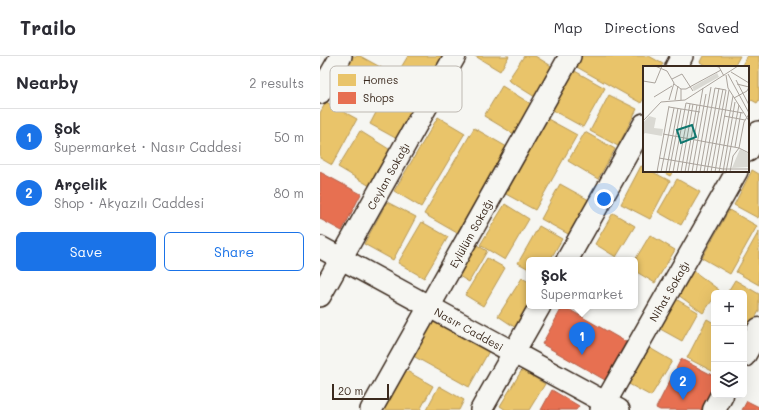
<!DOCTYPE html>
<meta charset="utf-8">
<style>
body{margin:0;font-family:Mali,sans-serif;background:#f7f7f7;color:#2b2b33}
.controls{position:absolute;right:12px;bottom:12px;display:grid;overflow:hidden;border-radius:6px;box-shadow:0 4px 16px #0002}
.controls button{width:36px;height:36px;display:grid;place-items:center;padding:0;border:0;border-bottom:1px solid #e1e1e2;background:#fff;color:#2b2b33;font:20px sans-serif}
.scale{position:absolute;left:12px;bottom:10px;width:57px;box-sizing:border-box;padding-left:4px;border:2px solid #3b2a1e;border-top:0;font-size:11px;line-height:14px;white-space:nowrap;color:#3b2a1e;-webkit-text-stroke:3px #f6f6f2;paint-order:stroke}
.you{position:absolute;left:284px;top:143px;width:14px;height:14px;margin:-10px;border:3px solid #fff;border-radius:50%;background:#1a73e8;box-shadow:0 0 0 6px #1a73e833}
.badge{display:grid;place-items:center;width:26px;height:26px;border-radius:50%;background:#1a73e8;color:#fff;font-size:13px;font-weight:700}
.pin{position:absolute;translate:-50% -33px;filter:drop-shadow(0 1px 2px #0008)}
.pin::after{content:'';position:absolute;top:21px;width:14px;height:12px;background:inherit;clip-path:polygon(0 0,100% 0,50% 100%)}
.popup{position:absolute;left:206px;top:201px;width:112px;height:52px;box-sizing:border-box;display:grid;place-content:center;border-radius:6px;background:#fff;filter:drop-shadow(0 1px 3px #0005);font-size:13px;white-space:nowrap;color:#7c7c81}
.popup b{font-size:15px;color:#2b2b33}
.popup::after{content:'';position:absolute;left:50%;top:100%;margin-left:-8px;border:8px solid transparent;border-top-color:#fff}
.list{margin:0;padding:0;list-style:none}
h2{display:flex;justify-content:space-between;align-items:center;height:52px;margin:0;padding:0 16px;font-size:17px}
h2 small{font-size:13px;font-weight:400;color:#7c7c81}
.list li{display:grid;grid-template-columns:26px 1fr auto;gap:12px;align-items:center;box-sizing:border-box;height:56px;padding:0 16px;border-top:1px solid #e1e1e2}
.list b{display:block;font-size:15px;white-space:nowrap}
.list p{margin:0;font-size:13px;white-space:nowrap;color:#7c7c81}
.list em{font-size:13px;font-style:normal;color:#7c7c81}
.actions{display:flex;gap:8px;padding:12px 16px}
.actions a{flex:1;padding:9px 0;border:1px solid #1a73e8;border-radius:6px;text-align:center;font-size:14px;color:#1a73e8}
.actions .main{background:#1a73e8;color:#fff}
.icon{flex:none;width:22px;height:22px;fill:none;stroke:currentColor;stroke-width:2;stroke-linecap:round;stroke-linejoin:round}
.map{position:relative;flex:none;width:439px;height:354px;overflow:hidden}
header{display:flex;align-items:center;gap:24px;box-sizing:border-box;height:56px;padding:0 20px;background:#fff;border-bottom:1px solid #e1e1e2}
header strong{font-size:19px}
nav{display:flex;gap:22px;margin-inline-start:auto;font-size:14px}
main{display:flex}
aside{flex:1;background:#fff}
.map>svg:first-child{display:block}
</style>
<header>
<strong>Trailo</strong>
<nav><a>Map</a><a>Directions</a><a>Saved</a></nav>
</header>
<main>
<aside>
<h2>Nearby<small>2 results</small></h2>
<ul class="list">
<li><span class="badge">1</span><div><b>Şok</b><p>Supermarket · Nasır Caddesi</p></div><em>50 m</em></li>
<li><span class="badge">2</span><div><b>Arçelik</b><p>Shop · Akyazılı Caddesi</p></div><em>80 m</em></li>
</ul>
<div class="actions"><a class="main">Save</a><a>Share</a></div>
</aside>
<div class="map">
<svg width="439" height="354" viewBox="0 0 439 354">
<rect width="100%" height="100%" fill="#f6f6f2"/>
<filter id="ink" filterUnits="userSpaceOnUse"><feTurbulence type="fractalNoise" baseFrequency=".025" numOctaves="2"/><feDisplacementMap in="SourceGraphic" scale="8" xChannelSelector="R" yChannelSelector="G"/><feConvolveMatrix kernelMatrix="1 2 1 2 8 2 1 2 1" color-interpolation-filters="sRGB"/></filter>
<g filter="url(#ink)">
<!-- homes -->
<g fill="#e9c46a" stroke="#b59653">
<polygon points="30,0 40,0 62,12 40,52 10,36"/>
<polygon points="88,0 123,0 100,38 74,23"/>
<polygon points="155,0 189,0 180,15"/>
<polygon points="204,0 215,0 233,11 215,41 188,24"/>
<polygon points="261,0 329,0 343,8 341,11 324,11 324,42 321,47 255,10"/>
<polygon points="383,0 420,0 414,11 388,11 380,6"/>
<polygon points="427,0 439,0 439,44 437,47 428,42 428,11 421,11"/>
<polygon points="253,14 285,32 263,71 230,53"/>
<polygon points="71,28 101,44 79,84 50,68"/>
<polygon points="182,30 211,48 194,78 164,60"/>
<polygon points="289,39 317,53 298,90 270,75"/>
<polygon points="6,46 37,63 12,109 0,102 0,57"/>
<polygon points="118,61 145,77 101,151 74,135"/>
<polygon points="226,62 257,79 215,154 184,137"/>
<polygon points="154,72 187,91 137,177 104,158"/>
<polygon points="40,75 72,95 50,130 18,111"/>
<polygon points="265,76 295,93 278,123 248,105"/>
<polygon points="321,110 324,111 324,115 331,115 350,125 330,163 301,148"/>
<polygon points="432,114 439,118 439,159 438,162 414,149"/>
<polygon points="341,115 353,115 350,120"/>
<polygon points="357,123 380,136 361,169 338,156"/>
<polygon points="240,128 269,144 250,179 221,163"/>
<polygon points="67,146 96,161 73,204 44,188"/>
<polygon points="185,148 209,163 185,204 160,189"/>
<polygon points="409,154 437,170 410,218 382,202"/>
<polygon points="293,157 315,170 296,201 275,188"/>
<polygon points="102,166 128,181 104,222 78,207"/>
<polygon points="219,170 242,183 230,204 209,204 209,213 198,207"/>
<polygon points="439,175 439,229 416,216"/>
<polygon points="330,179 355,194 335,227 315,215 315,204"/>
<polygon points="152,186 167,195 149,226 134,217"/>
<polygon points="167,202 185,212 163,250 145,239"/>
<polygon points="371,213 399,234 397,237 394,237 394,242 383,257 354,236"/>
<polygon points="202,222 209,226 209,250 199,274 178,260"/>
<polygon points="415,224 439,238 439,255 429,273 424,270 424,237 407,237"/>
<polygon points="349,239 378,256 362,285 333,269"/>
<polygon points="106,260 169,295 149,331 86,296"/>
<polygon points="387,263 394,267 394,316 367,302"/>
<polygon points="328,291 352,305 331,340 307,327"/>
<polygon points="78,310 113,330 100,354 54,354"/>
<polygon points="202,314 225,328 209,354 186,354 180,350"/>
<polygon points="119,330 144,344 139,354 106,354"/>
</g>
<!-- shops -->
<g fill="#e76f51" stroke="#b35a42">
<polygon points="0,116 41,138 22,175 0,163"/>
<polygon points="243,250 306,286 285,324 222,288"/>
<polygon points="361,303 394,320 394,336 385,354 340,354 336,352"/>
<polygon points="232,334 259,350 256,354 221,354"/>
<polygon points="427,345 439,351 439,354 422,354"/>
</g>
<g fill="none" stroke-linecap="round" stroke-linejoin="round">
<!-- street casing -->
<g stroke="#3b2a1e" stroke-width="24">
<g id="street">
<polyline points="356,11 362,0"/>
<polyline points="0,37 21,0"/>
<polyline points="428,95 439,76"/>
<polyline points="0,191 299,354"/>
<polyline points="247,204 324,68"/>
<polyline points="0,240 135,0"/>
<polyline points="51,354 250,0"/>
<polyline points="161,354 220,250"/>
<polyline points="281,354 417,115"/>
</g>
</g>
<!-- secondary casing -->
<g stroke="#3b2a1e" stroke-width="25">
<g id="secondary">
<polyline points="424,300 439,273"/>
<polyline points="394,354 402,339"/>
</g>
</g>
<!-- street -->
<use href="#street" stroke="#f6f6f2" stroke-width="21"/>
<!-- secondary -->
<use href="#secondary" stroke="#f6f6f2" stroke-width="22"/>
</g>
</g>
<g text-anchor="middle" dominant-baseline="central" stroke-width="4" stroke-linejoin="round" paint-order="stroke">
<!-- street labels -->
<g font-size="11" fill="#3b2a1e" stroke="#f6f6f2">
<text transform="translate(68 120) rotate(-61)">Ceylan Sokağı</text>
<text transform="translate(151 177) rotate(-61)">Eylülüm Sokağı</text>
<text transform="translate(349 235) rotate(-60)">Nihat Sokağı</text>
<text transform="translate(149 273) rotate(29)">Nasır Caddesi</text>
</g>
</g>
<!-- overview -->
<g transform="translate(323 10)">
<rect width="106" height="106" fill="#f6f6f2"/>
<path d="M74,7L76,11L51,25L49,21ZM6,50L13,52L11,62L20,63L19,70L2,67L0,69V57ZM97,83L106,88L105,101L89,102Z" fill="#dad9d3"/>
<path fill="none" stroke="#aba49d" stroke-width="1" d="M12,0L24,5L31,17L26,34M71,0L76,1L81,10M88,6L106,17M85,8L106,47M83,9L85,22L106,55M29,13L39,8L50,25M93,14L106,39M0,15L12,17L19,0M31,18L38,23V34M38,23H43L78,4M11,31L29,20M91,32L104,25L106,21L94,18M32,34L35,20M26,41L57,46M81,50L102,54M0,55L18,36L42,34L95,0M20,68L96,82L106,87M92,81L98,46M16,92L80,103H106M14,106L26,40M18,106L31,42M23,106L35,42M26,106L38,43M30,106L43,37L100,47M34,106L47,38M38,106L50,38M42,106L54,39M45,106L60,22M49,106L63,28M53,106L68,21M57,106L72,22L83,24L68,106M61,106L76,22M64,106L80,23M72,106L86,24M76,106L90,30M80,106L92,36M83,106L96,39M87,106L90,90L96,82L101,56L106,48"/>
<path fill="#0f766e" fill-opacity="0.15" stroke="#0f766e" stroke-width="2" d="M49,59L53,71L38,77L34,64Z"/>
<rect width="106" height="106" fill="none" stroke="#3b2a1e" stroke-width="2"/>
</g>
<!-- legend -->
<rect x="10" y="10" width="132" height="46" rx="6" fill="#f6f6f2" stroke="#beb9b2" stroke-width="1"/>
<rect x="18" y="18" width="18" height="12" fill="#e9c46a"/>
<rect x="18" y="36" width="18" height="12" fill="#e76f51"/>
<g font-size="11" fill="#3b2a1e">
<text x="43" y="28">Homes</text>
<text x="43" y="46">Shops</text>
</g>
</svg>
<div class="controls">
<button>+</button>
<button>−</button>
<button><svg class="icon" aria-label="layers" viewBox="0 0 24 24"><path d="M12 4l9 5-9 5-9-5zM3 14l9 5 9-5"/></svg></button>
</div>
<div class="scale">20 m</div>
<div class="you"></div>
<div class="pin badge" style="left:262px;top:299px">1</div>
<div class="popup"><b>Şok</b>Supermarket</div>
<div class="pin badge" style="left:363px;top:344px">2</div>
</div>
</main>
